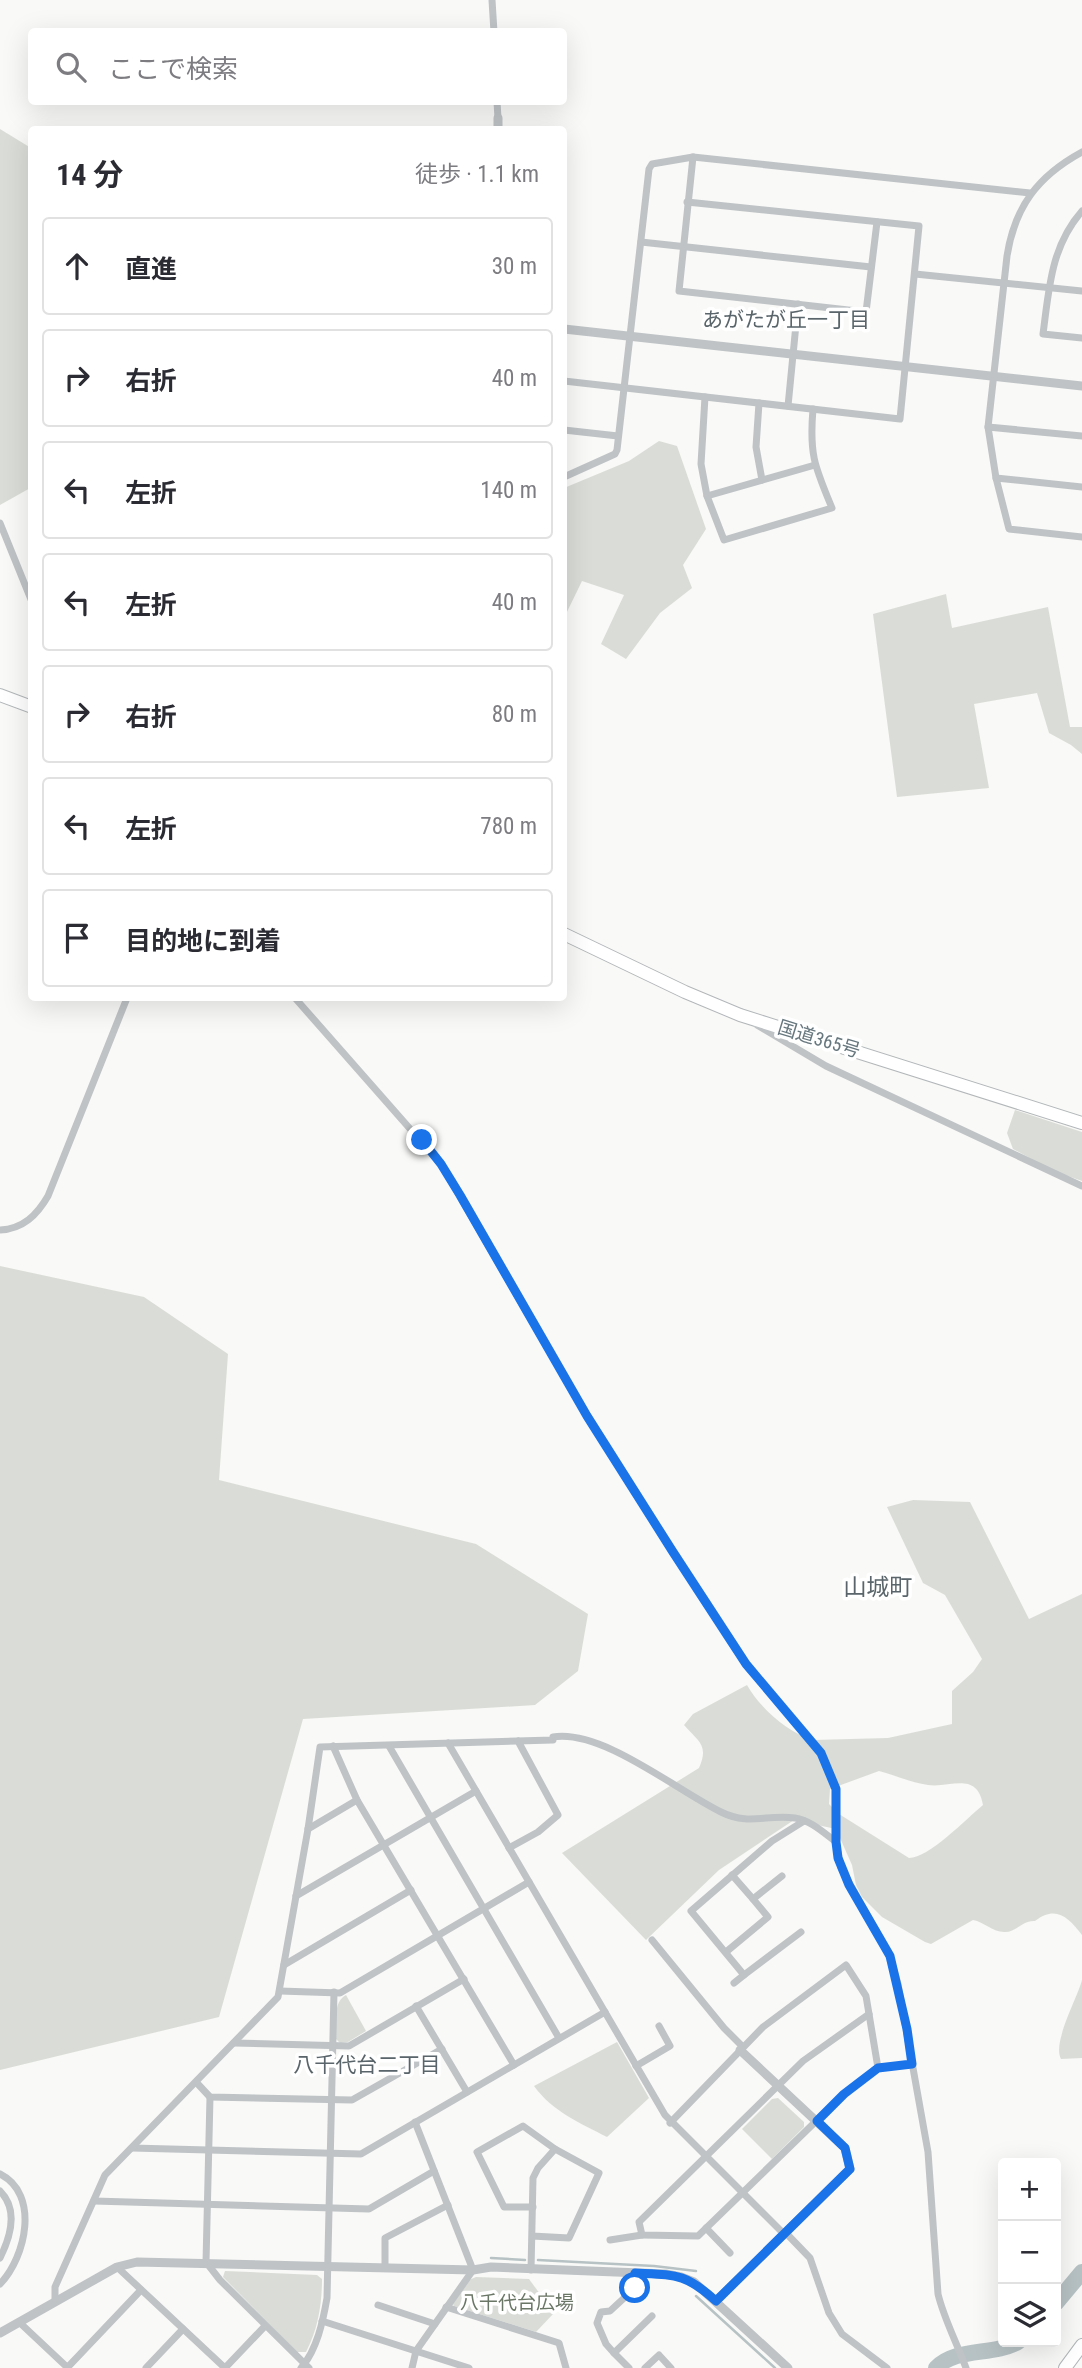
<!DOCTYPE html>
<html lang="ja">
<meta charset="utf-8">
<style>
body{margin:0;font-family:"Roboto Condensed","Noto Sans JP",sans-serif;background:#f2f2f3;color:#2b2b33}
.controls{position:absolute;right:21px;bottom:21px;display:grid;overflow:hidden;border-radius:7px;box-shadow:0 7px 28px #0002}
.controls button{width:63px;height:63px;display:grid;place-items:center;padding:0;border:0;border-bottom:2px solid #e1e1e2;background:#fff;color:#2b2b33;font:35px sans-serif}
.stop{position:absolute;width:21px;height:21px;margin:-16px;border:5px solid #1a73e8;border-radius:50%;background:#fff}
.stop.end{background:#1a73e8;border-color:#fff;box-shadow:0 2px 7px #0008}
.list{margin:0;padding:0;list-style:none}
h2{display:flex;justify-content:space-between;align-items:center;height:91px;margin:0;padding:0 28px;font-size:30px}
h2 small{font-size:23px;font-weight:400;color:#7c7c81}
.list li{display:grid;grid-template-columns:46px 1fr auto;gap:21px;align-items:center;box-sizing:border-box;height:98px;margin:0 14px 14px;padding:0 14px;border:2px solid #e1e1e2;border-radius:7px}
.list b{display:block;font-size:26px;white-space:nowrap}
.list em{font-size:23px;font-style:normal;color:#7c7c81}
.icon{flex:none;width:38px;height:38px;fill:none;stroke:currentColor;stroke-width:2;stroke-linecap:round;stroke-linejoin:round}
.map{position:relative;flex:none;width:1082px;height:2368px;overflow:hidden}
.search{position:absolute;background:#fff;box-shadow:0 7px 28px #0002;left:28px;top:28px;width:539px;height:77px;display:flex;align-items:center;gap:18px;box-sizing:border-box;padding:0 24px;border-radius:7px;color:#7c7c81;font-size:26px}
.panel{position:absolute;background:#fff;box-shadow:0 7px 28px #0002;left:28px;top:126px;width:539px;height:875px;border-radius:7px}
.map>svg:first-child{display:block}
</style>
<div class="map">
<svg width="1082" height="2368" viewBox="0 0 1082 2368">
<rect width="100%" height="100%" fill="#f9f9f7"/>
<!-- green -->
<g fill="#daddd7" fill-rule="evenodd">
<polygon points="0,129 31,148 32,487 0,505"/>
<polygon points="659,441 677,446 706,529 683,565 692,588 660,613 626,659 601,644 624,595 582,581 564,618 564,488 629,461"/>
<polygon points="946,594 952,628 1048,607 1070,727 1082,727 1082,754 1071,745 1049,733 1037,693 974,704 989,788 897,797 873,614"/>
<polygon points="1015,1110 1082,1132 1082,1181 1054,1171 1013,1149 1007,1133"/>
<polygon points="0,1266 144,1297 228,1354 219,1480 476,1544 588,1614 578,1671 535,1705 303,1719 219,2017 0,2070"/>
<path d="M913,1500L970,1502L1029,1619L1082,1594V1935C1068,1917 1056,1905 1035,1921C1022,1920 1016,1933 1004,1932C993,1932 984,1922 973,1920L931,1944L925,1942L882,1917L862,1897L856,1885L852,1865L836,1829L794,1820L719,1870L646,1940L562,1853L699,1768C709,1745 699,1742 684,1725L693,1714L747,1685C759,1707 788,1733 813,1740L888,1738L952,1724V1691L973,1672L982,1659L945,1595L923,1583L887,1507ZM879,1771C895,1775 912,1783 928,1785C951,1788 977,1771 983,1805C966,1819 929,1858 909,1858L839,1814L829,1804L830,1789Z"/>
<path d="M1082,1980V2058L1061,2059C1052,2043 1077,1999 1082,1980Z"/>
<path d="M346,1995L366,2031L348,2042L340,2043L336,2039C337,2025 332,2002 346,1995Z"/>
<path d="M617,2042L649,2098L607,2137C580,2123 553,2112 534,2086Z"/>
<polygon points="778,2098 804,2122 804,2127 772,2159 742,2129 772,2099"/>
<path d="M225,2271L317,2275L322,2279C322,2304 318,2329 306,2352H297L223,2277Z"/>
<polygon points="476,2277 529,2279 554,2313 536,2332 454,2306 453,2304 469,2280"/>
</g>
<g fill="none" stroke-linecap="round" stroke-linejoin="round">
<!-- stream -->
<g stroke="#b7c2c5" stroke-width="2.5">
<polyline points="491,2258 525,2260"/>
<polyline points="538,2260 654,2266 696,2271"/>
<polyline points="696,2296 775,2368"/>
</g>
<!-- river -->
<g stroke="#b7c2c5" stroke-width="16">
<polyline points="1056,2303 1082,2272"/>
<path d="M936,2368C956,2347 993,2356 1018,2342"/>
</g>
<!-- primary casing -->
<g stroke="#b1b6b9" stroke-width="14">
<polyline id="primary" points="1065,2368 1082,2345"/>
</g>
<!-- trunk casing -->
<g stroke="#b3b7b9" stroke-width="14">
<g id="trunk">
<polyline points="0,695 32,707"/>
<polyline points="564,934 685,992 740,1015 1082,1123"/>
</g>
</g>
<!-- minor -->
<g stroke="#bfc3c6" stroke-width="7">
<polyline points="492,0 494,32"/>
<polyline points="497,102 498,118"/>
<path d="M1082,152C1038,176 1015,206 1007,256L988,427L996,478L1009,529L1082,537"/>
<polyline points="693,157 679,291 866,312 877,222"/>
<path d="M1082,211C1051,246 1049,289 1043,334L1082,338"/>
<polyline points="641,242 871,267"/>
<polyline points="915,274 1082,291"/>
<polyline points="564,381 900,419 919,226 687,202"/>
<path d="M705,397L701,464L707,496L724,540L832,508C815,467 809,455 813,409"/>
<polyline points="759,403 756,447 762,480"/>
<polyline points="788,406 798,304"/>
<polyline points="988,427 1082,436"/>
<polyline points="564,430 618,436"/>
<polyline points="564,477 615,454 617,450 649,169 652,164 693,157 1030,193"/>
<polyline points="996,478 1082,487"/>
<polyline points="707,496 815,465"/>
<polyline points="0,523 32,602"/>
<polyline points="295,998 441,1164 587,1416 673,1552 746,1664 821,1753 836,1789 836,1842"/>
<polyline points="757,1025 826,1066 1082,1186"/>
<path d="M0,1230C23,1229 37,1215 48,1196L127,998"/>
<polyline points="448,1743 665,2115 784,2234"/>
<polyline points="333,1746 357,1800 514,2065"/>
<polyline points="389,1746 559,2038"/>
<polyline points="308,1829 357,1800"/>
<polyline points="509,1848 538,1832 558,1815 518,1741"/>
<polyline points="732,1875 753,1899"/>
<polyline points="296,1896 476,1791"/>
<polyline points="652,1940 724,2028 743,2047"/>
<polyline points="726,1952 768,1917 753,1899 782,1876"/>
<polyline points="284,1965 411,1890"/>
<polyline points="744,1975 801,1932"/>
<polyline points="734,1983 744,1975 691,1911 772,1841 804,1821"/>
<polyline points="280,1991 340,1993 529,1882"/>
<polyline points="416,2006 467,2092"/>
<polyline points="869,2014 803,2061 639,2222 642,2235 698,2236 844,2094 878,2068 912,2064"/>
<polyline points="234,2043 349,2046 464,1979"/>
<polyline points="636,2066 670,2046 659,2026"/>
<polyline points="196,2082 210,2097 352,2100 442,2049"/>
<polyline points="210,2097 206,2262 220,2280 309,2368"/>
<polyline points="670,2123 763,2027 846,1965 866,1996 878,2068"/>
<polyline points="132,2148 361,2154 605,2012"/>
<path d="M0,2174C40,2194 26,2257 0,2284"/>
<path d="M0,2191C19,2210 10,2238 0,2258"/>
<polyline points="94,2201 369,2209 434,2171"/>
<polyline points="533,2207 504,2207 477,2152 523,2126 555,2149"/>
<polyline points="706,2228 730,2253"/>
<polyline points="785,2232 810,2258 829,2313 842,2334 887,2368"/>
<polyline points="610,2240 642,2235"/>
<polyline points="117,2267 225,2368"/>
<polyline points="385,2267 385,2238 448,2205"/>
<polyline points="531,2270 533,2178 538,2168 555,2149 599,2173 569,2238 532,2236"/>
<path d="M55,2301V2287L105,2175L278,1997L308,1829L320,1747L553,1740V1737C602,1729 676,1790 721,1812C749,1826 767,1814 795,1818C810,1820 824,1833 836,1842L841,1868L890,1956L898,1984L928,2152L938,2294C944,2319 957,2343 966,2368"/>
<polyline points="378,2305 435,2324"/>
<polyline points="446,2307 559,2343 566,2368"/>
<polyline points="322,2321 469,2368"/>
<polyline points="19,2322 68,2368"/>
<polyline points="614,2353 606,2344 597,2323 601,2312 610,2311 635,2288 635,2273"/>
<polyline points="67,2368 141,2290"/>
<polyline points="146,2368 183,2329"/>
<polyline points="225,2368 265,2326"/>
<path d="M301,2368C317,2350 323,2321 327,2298L334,1992"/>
<polyline points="412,2368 416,2351 473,2270 415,2122"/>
<polyline points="629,2368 614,2353 652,2316"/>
<polyline points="645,2368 659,2355 671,2368"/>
</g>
<!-- tertiary -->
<g stroke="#bfc3c6" stroke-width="9">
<polyline points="498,130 498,118"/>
<polyline points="564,329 1082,386"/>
<polyline points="716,2301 850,2169 845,2148 740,2050"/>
<polyline points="0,2333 117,2267 137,2262 473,2270 491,2267 666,2274 681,2277 694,2282 788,2368"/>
</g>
<!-- primary -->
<use href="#primary" stroke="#fff" stroke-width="12"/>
<!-- trunk -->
<use href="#trunk" stroke="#fff" stroke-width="12"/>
</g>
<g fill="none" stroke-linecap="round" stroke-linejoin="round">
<!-- route -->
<path stroke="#1a73e8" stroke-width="9" d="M422,1140L441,1164L460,1195L587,1416L673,1552L746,1664L821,1753L836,1789V1842L838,1858L849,1885L890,1956L907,2029L912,2064L878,2068L844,2094L817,2121L845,2148L850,2169L716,2301C685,2273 676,2275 635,2273V2288"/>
</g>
<g text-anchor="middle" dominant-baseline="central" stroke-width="7" stroke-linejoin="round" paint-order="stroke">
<!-- street labels -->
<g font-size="19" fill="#67777e" stroke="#fff">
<text transform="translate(819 1039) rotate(17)">国道365号</text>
</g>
<!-- park labels -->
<g font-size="19" fill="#6b7766" stroke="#fff">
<text x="517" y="2302">八千代台広場</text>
</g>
<!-- neighbourhood labels -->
<g font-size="21" fill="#59656a" stroke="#fff">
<text x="786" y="320">あがたが丘一丁目</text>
<text x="367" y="2065">八千代台二丁目</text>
</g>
<!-- quarter labels -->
<g font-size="23" fill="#59656a" stroke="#fff">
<text x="878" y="1587">山城町</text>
</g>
</g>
</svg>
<div class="controls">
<button>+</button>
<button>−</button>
<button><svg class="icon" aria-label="layers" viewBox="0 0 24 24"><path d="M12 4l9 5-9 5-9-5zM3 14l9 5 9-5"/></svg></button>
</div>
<div class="stop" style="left:635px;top:2288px"></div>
<div class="stop end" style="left:422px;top:1140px"></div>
<div class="search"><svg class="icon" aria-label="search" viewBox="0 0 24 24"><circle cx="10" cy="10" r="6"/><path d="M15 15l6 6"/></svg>ここで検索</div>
<section class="panel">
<h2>14 分<small>徒歩 · 1.1 km</small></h2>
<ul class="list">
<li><svg class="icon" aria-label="ahead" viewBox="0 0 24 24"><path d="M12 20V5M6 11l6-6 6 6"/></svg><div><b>直進</b></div><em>30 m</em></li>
<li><svg class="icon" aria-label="right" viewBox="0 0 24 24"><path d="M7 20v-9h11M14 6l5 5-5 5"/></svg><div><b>右折</b></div><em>40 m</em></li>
<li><svg class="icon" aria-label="left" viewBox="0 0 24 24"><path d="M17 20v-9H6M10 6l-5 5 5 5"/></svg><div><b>左折</b></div><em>140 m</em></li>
<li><svg class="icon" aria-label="left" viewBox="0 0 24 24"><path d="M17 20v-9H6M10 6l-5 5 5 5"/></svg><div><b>左折</b></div><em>40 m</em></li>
<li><svg class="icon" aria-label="right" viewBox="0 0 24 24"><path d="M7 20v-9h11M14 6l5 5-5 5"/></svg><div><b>右折</b></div><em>80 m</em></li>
<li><svg class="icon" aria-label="left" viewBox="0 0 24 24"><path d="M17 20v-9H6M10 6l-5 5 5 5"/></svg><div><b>左折</b></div><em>780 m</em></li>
<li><svg class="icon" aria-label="arrive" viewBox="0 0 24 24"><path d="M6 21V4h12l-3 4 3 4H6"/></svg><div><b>目的地に到着</b></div></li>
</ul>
</section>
</div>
